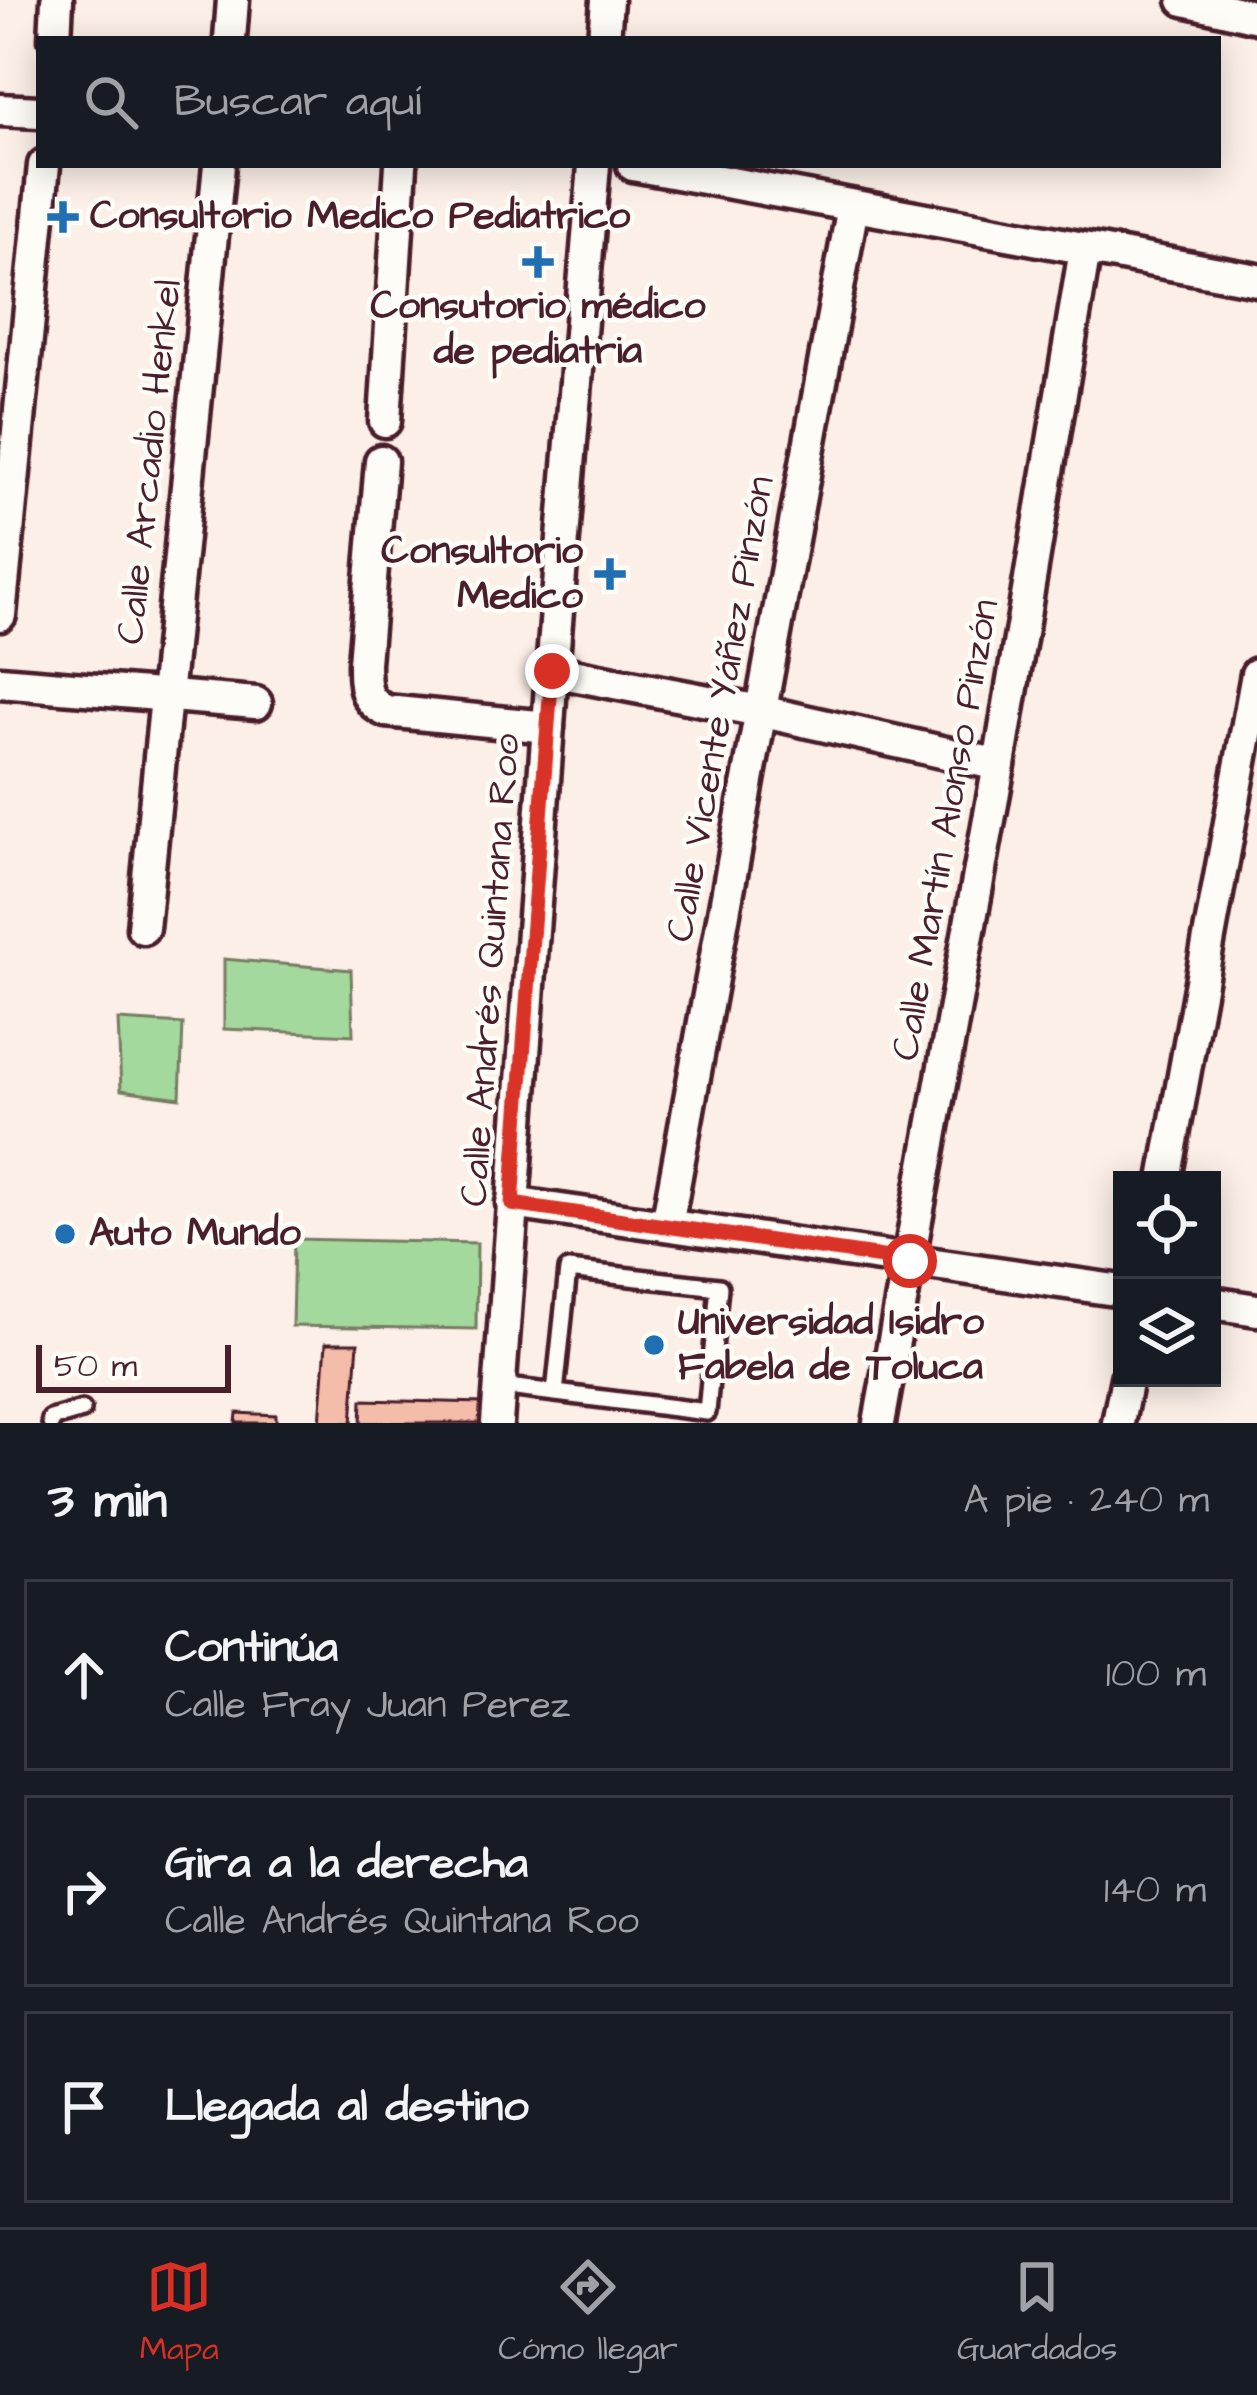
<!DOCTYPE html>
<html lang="es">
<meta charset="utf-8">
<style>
body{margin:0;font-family:"Architects Daughter",sans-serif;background:#20242c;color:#f1f3f6}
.controls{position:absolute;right:36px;bottom:36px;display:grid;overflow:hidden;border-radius:0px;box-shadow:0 6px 30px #0003}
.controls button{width:108px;height:108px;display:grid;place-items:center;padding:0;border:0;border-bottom:3px solid #363941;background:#171b24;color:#f1f3f6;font:60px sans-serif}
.scale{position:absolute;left:36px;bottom:30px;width:195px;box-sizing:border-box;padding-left:12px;border:6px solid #4a1f2b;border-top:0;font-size:33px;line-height:42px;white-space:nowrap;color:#4a1f2b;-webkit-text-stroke:9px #fdfcf7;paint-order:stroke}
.stop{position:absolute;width:36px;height:36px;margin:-27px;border:9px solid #d93025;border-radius:50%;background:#fff}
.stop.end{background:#d93025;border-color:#fff;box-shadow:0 3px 12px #0008}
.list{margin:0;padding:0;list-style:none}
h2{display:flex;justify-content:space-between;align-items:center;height:156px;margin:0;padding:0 48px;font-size:51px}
h2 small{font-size:39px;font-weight:400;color:#9ea1a6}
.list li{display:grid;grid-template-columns:78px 1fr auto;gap:36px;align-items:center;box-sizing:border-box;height:192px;margin:0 24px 24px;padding:0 24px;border:3px solid #363941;border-radius:0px}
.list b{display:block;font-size:45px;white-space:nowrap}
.list p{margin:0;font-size:39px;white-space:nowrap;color:#9ea1a6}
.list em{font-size:39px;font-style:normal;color:#9ea1a6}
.icon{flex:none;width:66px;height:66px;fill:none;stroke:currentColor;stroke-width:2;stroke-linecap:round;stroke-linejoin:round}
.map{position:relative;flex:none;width:1257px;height:1423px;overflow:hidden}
.search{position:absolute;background:#171b24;box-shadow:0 6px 30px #0003;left:36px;right:36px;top:36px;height:132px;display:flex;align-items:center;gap:30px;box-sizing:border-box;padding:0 42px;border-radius:0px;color:#9ea1a6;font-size:45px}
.sheet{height:804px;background:#171b24}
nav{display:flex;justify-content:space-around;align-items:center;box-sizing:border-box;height:168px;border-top:3px solid #363941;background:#171b24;font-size:33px;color:#9ea1a6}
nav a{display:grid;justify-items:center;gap:6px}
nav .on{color:#d93025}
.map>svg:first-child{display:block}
</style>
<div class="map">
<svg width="1257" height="1423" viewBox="0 0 1257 1423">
<rect width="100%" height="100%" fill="#fbefe7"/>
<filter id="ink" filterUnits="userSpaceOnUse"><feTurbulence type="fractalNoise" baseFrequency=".00833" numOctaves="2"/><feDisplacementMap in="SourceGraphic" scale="24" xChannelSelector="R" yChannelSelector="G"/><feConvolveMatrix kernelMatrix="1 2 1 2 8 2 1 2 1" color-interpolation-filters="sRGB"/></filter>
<g filter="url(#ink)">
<!-- green -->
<g fill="#a4d99d" stroke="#777c64" stroke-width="3">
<polygon points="224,959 351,970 353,1035 224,1029"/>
<polygon points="118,1020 183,1024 180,1098 121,1090"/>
<polygon points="294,1239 477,1243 476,1329 292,1326"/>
</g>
<!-- building -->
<g fill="#f4bda9" stroke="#4a1f2b" stroke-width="3">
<polygon points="326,1343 358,1343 352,1423 320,1423"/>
<polygon points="362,1400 484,1403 482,1423 361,1423"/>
<polygon points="237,1413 276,1415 276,1423 236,1423"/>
</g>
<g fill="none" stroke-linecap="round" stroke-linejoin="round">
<!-- service casing -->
<g stroke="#4a1f2b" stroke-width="24">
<g id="service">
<polyline points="500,1386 707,1412 719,1287 568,1270 555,1393"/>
<polyline points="51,1423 51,1419 82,1410"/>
</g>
</g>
<!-- minor casing -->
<g stroke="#4a1f2b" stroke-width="39">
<g id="minor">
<polyline points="1184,0 1257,17"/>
<polyline points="55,39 57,0"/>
<polyline points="230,39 233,0"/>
<polyline points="604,39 607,0"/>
<polyline points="0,110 39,112"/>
<polyline points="633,165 1257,280"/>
<polyline points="385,421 401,165"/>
<path d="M381,461L364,663C364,686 364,701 386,711L548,727"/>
<polyline points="0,615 44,165"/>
<polyline points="552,671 760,711 999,765"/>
<polyline points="0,682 256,703"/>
<polyline points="143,928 219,165"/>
<polyline points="1165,1180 1257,674"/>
<polyline points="512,1203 1122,1291"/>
<polyline points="667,1225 853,206"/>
<polyline points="1212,1303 1257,1310"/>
<polyline points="497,1423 552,671 594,165"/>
<polyline points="879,1423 999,765 1085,250"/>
<polyline points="1118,1423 1127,1378"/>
</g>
</g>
<!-- service -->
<use href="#service" stroke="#fdfcf7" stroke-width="15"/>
<!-- minor -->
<use href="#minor" stroke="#fdfcf7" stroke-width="30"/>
</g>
</g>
<g fill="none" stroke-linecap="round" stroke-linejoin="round" filter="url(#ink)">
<!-- route -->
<polyline stroke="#d93025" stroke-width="15" points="552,671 512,1204 910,1261"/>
</g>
<!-- markers -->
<g fill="#1f6fb2" stroke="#fdfcf7" stroke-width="4.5">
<path d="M57 199h12v12h12v12h-12v12h-12v-12h-12v-12h12z"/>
<path d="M532 244h12v12h12v12h-12v12h-12v-12h-12v-12h12z"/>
<path d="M604 556h12v12h12v12h-12v12h-12v-12h-12v-12h12z"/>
<circle cx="65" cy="1234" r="12"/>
<circle cx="654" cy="1345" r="12"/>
</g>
<g text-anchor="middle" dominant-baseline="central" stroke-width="9" stroke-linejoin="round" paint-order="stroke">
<!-- poi labels -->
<g font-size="39" font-weight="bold" fill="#4a1f2b" stroke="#fdfcf7" text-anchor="start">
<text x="90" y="217">Consultorio Medico Pediatrico</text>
<text x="538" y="307" text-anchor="middle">Consutorio médico<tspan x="538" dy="45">de pediatria</tspan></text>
<text x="583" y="552" text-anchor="end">Consultorio<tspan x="583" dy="45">Medico</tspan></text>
<text x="89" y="1234">Auto Mundo</text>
<text x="678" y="1323">Universidad Isidro<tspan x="678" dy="45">Fabela de Toluca</tspan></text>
</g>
<!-- street labels -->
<g font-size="39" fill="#4a1f2b" stroke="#fdfcf7">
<text transform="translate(150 462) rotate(-84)">Calle Arcadio Henkel</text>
<text transform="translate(721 709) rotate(-80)">Calle Vicente Yáñez Pinzón</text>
<text transform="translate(946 830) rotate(-80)">Calle Martín Alonso Pinzón</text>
<text transform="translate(491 970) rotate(-86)">Calle Andrés Quintana Roo</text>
</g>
</g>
</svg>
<div class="controls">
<button><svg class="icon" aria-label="locate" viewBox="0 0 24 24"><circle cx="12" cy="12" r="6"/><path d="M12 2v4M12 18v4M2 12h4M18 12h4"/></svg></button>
<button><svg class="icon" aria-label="layers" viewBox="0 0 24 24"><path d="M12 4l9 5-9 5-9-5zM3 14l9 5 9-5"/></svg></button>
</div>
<div class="scale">50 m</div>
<div class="stop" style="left:910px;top:1261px"></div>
<div class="stop end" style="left:552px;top:671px"></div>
<div class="search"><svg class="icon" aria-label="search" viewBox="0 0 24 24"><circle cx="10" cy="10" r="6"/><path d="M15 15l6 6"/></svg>Buscar aquí</div>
</div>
<section class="sheet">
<h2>3 min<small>A pie · 240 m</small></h2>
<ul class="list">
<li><svg class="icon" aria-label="ahead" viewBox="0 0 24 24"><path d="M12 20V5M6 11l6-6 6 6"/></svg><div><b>Continúa</b><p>Calle Fray Juan Perez</p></div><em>100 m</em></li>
<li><svg class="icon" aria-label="right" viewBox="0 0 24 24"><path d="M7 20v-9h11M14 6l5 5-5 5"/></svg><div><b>Gira a la derecha</b><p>Calle Andrés Quintana Roo</p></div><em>140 m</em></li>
<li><svg class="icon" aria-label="arrive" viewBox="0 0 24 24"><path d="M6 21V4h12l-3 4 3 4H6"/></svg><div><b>Llegada al destino</b></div></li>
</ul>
</section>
<nav>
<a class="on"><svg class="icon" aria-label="map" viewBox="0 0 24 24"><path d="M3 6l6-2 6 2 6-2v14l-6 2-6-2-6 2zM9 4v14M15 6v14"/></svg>Mapa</a>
<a><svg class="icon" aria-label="directions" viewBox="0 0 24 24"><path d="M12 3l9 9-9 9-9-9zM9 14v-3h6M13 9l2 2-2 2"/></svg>Cómo llegar</a>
<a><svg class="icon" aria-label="saved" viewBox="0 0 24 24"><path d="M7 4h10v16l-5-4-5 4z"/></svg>Guardados</a>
</nav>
